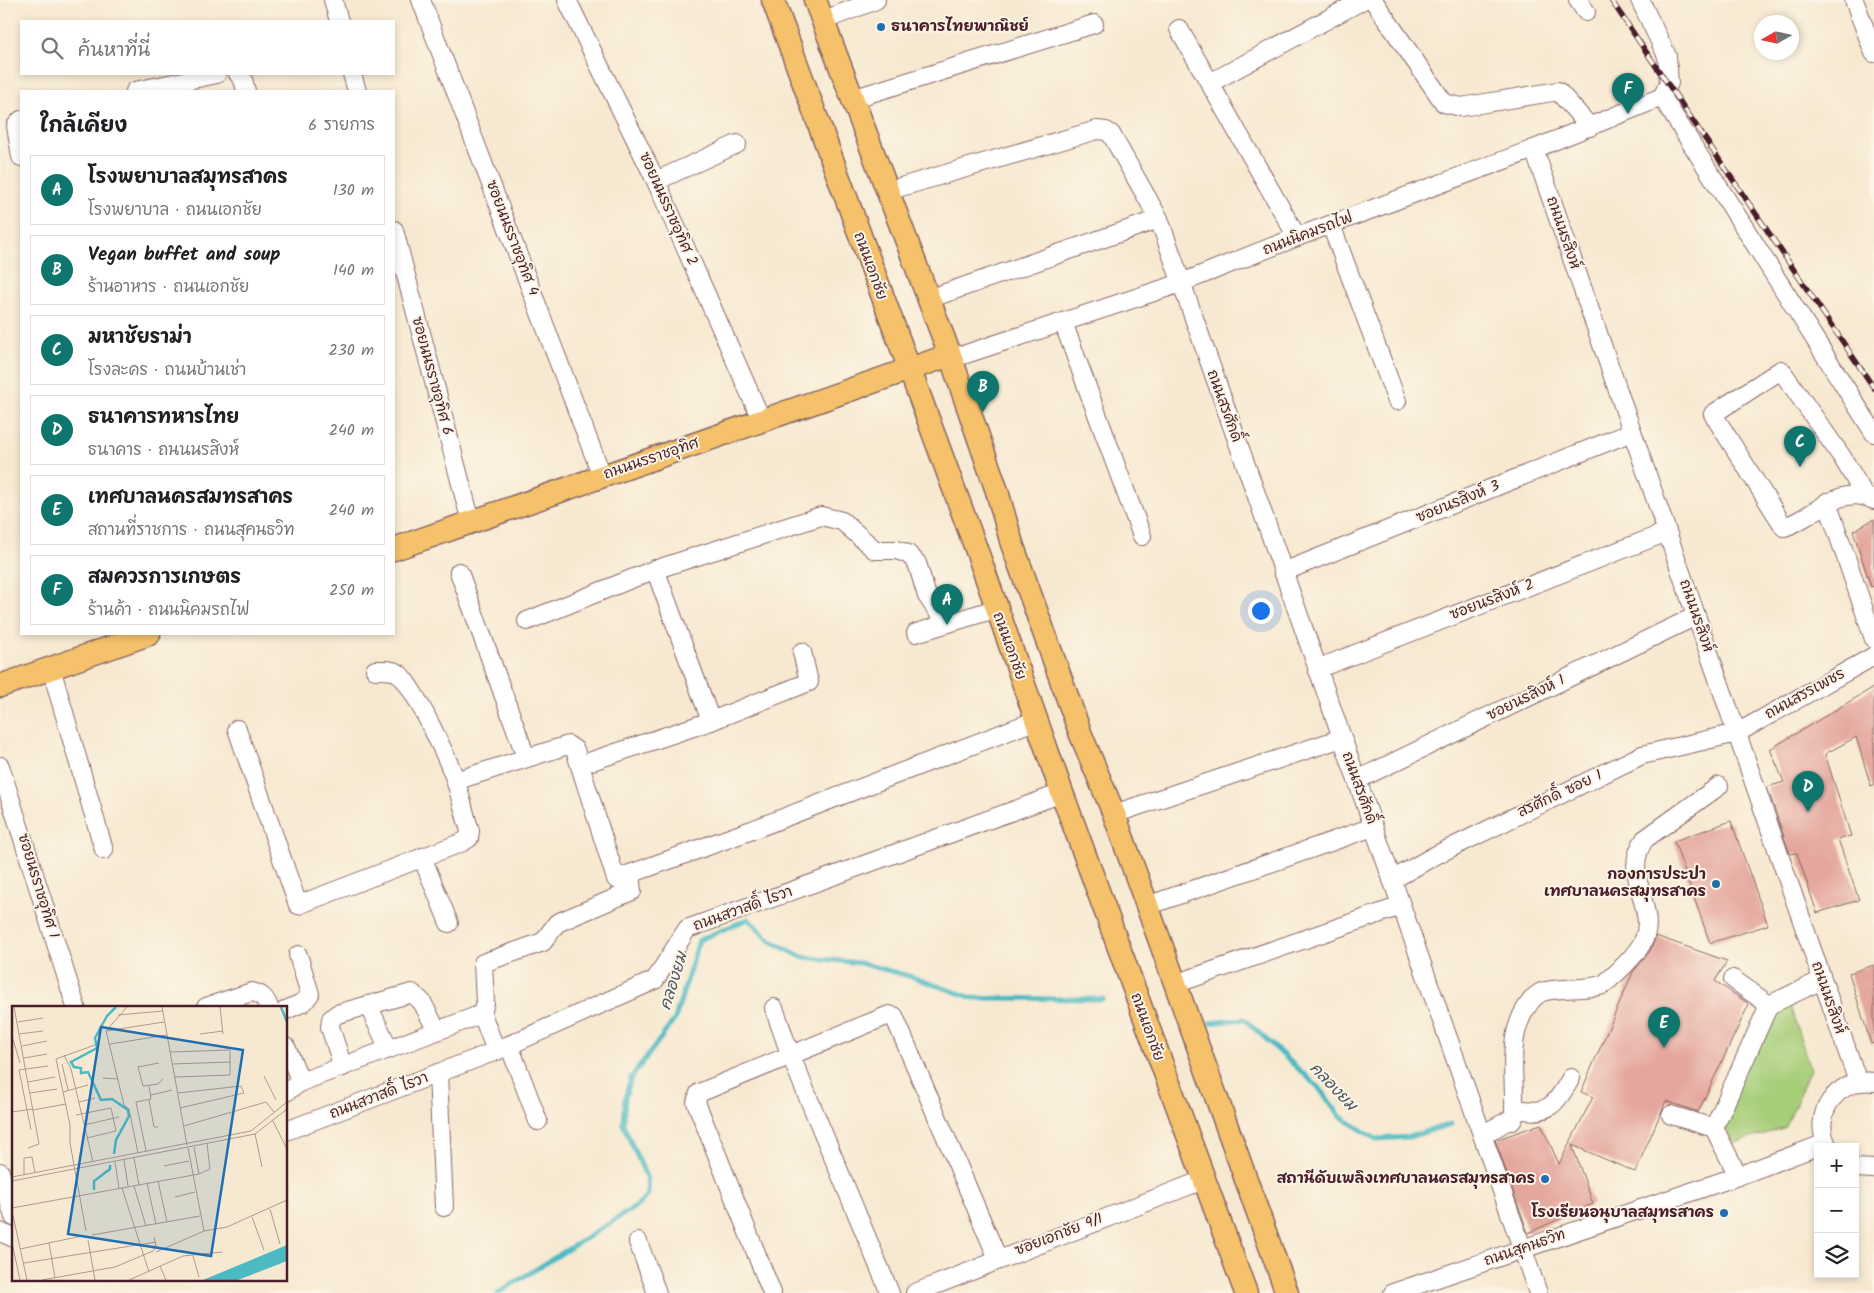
<!DOCTYPE html>
<html lang="th">
<meta charset="utf-8">
<style>
body{margin:0;font-family:Kalam,"Playpen Sans Thai",sans-serif;background:#f6f6f6;color:#202124}
.controls{position:absolute;right:15px;bottom:15px;display:grid;overflow:hidden;border-radius:0px;box-shadow:0 2px 8px #0003}
.controls button{width:45px;height:45px;display:grid;place-items:center;padding:0;border:0;border-bottom:1px solid #e0e0e0;background:#fff;color:#202124;font:25px sans-serif}
.compass{position:absolute;left:1754px;top:15px;width:45px;height:45px;border-radius:50%;background:#fff;box-shadow:0 2px 8px #0003;rotate:261deg}
.you{position:absolute;left:1260px;top:610px;width:18px;height:18px;margin:-12px;border:4px solid #fff;border-radius:50%;background:#1a73e8;box-shadow:0 0 0 8px #1a73e833}
.badge{display:grid;place-items:center;width:32px;height:32px;border-radius:50%;background:#0f766e;color:#fff;font-size:16px;font-weight:700}
.pin{position:absolute;translate:-50% -41px;filter:drop-shadow(0 1px 2px #0008)}
.pin::after{content:'';position:absolute;top:26px;width:18px;height:15px;background:inherit;clip-path:polygon(0 0,100% 0,50% 100%)}
.list{margin:0;padding:0;list-style:none}
h2{display:flex;justify-content:space-between;align-items:center;height:65px;margin:0;padding:0 20px;font-size:21px}
h2 small{font-size:16px;font-weight:400;color:#757577}
.list li{display:grid;grid-template-columns:32px 1fr auto;gap:15px;align-items:center;box-sizing:border-box;height:70px;margin:0 10px 10px;padding:0 10px;border:1px solid #e0e0e0;border-radius:0px}
.list b{display:block;font-size:19px;white-space:nowrap}
.list p{margin:0;font-size:16px;white-space:nowrap;color:#757577}
.list em{font-size:16px;font-style:normal;color:#757577}
.icon{flex:none;width:28px;height:28px;fill:none;stroke:currentColor;stroke-width:2;stroke-linecap:round;stroke-linejoin:round}
.map{position:relative;flex:none;width:1874px;height:1293px;overflow:hidden}
.search{position:absolute;background:#fff;box-shadow:0 2px 8px #0003;left:20px;top:20px;width:375px;height:55px;display:flex;align-items:center;gap:12px;box-sizing:border-box;padding:0 18px;border-radius:0px;color:#757577;font-size:19px}
.panel{position:absolute;background:#fff;box-shadow:0 2px 8px #0003;left:20px;top:90px;width:375px;height:545px;border-radius:0px}
.map>svg:first-child{display:block}
</style>
<div class="map">
<svg width="1874" height="1293" viewBox="0 0 1874 1293">
<rect width="100%" height="100%" fill="#fcf5e5"/>
<filter id="ink" filterUnits="userSpaceOnUse"><feTurbulence type="fractalNoise" baseFrequency=".02" numOctaves="2"/><feDisplacementMap in="SourceGraphic" scale="10" xChannelSelector="R" yChannelSelector="G"/><feConvolveMatrix kernelMatrix="1 2 1 2 8 2 1 2 1" color-interpolation-filters="sRGB"/></filter>
<filter id="wash" filterUnits="userSpaceOnUse"><feTurbulence type="fractalNoise" baseFrequency=".0096" numOctaves="4" result="noise"/><feDisplacementMap in="SourceGraphic" scale="20" xChannelSelector="R" yChannelSelector="G"/><feGaussianBlur stdDeviation="1.12" result="paint"/><feColorMatrix in="noise" values="0 0 0 0 0 0 0 0 0 0 0 0 0 0 0 0 0 1.4 0 .05"/><feComposite in="paint" operator="in"/></filter>
<g filter="url(#wash)">
<rect width="100%" height="100%" fill="#f7e9d1"/>
<!-- green -->
<polygon fill="#a6cd78" stroke="#787652" points="1789,1002 1810,1069 1786,1127 1733,1144 1722,1117 1770,1008"/>
<g fill="none" stroke-linecap="round" stroke-linejoin="round">
<!-- stream -->
<g stroke="#4bbac3" stroke-width="5">
<polyline points="1210,1023 1244,1019 1318,1087 1341,1117 1376,1139 1409,1137 1451,1124"/>
<polyline points="498,1293 637,1206 648,1194 647,1179 623,1124 625,1098 631,1078 675,1019 699,940 748,919 771,941 802,957 860,963 909,976 973,998 1103,999"/>
</g>
</g>
<g id="blocks">
<!-- building -->
<g fill="#e4a69d">
<polygon points="1874,519 1874,586 1871,587 1853,531"/>
<polygon points="1874,687 1874,785 1871,786 1856,737 1825,754 1851,836 1838,839 1859,900 1817,913 1797,853 1790,854 1767,787 1784,782 1770,749"/>
<polygon points="1731,821 1768,925 1710,943 1674,841"/>
<polygon points="1656,936 1727,961 1715,981 1749,1004 1698,1112 1666,1101 1635,1172 1572,1145 1593,1204 1528,1233 1495,1140 1541,1124 1559,1164 1593,1097 1581,1092 1633,972 1650,951"/>
<polygon points="1874,965 1874,1043 1871,1044 1849,973"/>
</g>
</g>
</g>
<g filter="url(#ink)">
<use href="#blocks" fill-opacity="0" stroke="#876665" stroke-width="1"/>
<g fill="none" stroke-linecap="round" stroke-linejoin="round">
<!-- minor casing -->
<g stroke="#876665" stroke-width="20">
<g id="minor">
<polyline points="333,0 339,21"/>
<polyline points="421,0 602,476"/>
<polyline points="567,0 656,181 762,421"/>
<polyline points="1373,0 1444,103 1461,107 1558,91 1590,127"/>
<polyline points="1578,0 1586,12"/>
<polyline points="1640,0 1667,56 1669,83 1662,97"/>
<polyline points="1854,0 1874,53"/>
<polyline points="822,21 876,0"/>
<polyline points="1179,29 1297,237"/>
<polyline points="238,74 243,79 246,91"/>
<polyline points="352,74 357,91"/>
<polyline points="1210,83 1363,0"/>
<polyline points="135,91 217,74"/>
<polyline points="1662,97 1874,433"/>
<polyline points="852,99 1094,24"/>
<polyline points="21,120 16,126 21,157"/>
<polyline points="1534,149 1858,1082"/>
<polyline points="656,181 737,144"/>
<polyline points="887,191 1097,130 1106,131 1111,134 1159,219 1538,1293"/>
<polyline points="1331,225 1397,401"/>
<polyline points="394,230 471,522"/>
<polyline points="928,299 1159,219"/>
<polyline points="1063,322 1142,536"/>
<polyline points="950,355 963,355 1181,283 1297,237 1534,149 1662,97"/>
<path d="M1865,496L1842,457L1781,370L1713,414L1784,527C1813,519 1839,482 1874,500"/>
<polyline points="1827,502 1874,639"/>
<polyline points="655,569 711,721"/>
<polyline points="459,572 526,757"/>
<polyline points="1283,572 1632,432"/>
<polyline points="527,621 651,571 821,516 842,521 875,550 897,550 908,554 917,563 927,596 946,623"/>
<polyline points="916,633 995,609"/>
<polyline points="51,668 104,850"/>
<polyline points="1317,669 1667,532"/>
<path d="M237,729L298,905L463,842L469,838L470,831C465,815 461,798 456,782C449,761 414,686 398,673C391,669 383,670 375,670"/>
<polyline points="580,765 711,721 809,682 802,652"/>
<polyline points="0,766 76,1007"/>
<polyline points="1357,780 1696,616"/>
<polyline points="455,781 568,745 575,750 616,879 752,830 1037,720"/>
<polyline points="1114,814 1342,738"/>
<polyline points="422,857 449,923"/>
<polyline points="1392,880 1434,856 1642,755 1737,733 1874,656"/>
<polyline points="1147,906 1373,827"/>
<polyline points="1175,984 1401,906"/>
<polyline points="368,1005 389,1049"/>
<polyline points="1769,1005 1822,980"/>
<path d="M206,1007L252,992C262,994 265,998 269,1007"/>
<polyline points="774,1008 790,1054 890,1293"/>
<polyline points="286,1010 304,1002 310,994 298,955"/>
<polyline points="482,1014 485,1002 483,963 543,942 557,923 632,891 630,875"/>
<polyline points="509,1045 538,1121"/>
<polyline points="286,1047 301,1082 482,1014 496,1051"/>
<polyline points="343,1067 330,1027 331,1019 337,1014 412,993 422,1002 437,1031"/>
<polyline points="438,1073 444,1207"/>
<polyline points="286,1092 301,1082"/>
<path d="M1514,1108C1548,1117 1555,1105 1571,1078"/>
<polyline points="1671,1115 1714,1128 1769,1005 1733,979"/>
<polyline points="1714,1128 1738,1176"/>
<polyline points="286,1131 496,1051 655,980 687,929 1062,793"/>
<path d="M1482,1135L1511,1119L1512,1121L1514,1117C1516,1079 1505,1038 1528,1005C1532,999 1538,992 1546,991C1564,987 1584,990 1603,985C1614,976 1639,953 1644,939C1657,907 1620,874 1645,839L1719,786"/>
<path d="M1828,1147C1810,1114 1838,1077 1874,1082"/>
<polyline points="1855,1168 1874,1169"/>
<polyline points="0,1172 14,1217"/>
<polyline points="0,1232 14,1238"/>
<polyline points="638,1242 657,1293"/>
<polyline points="772,1293 696,1102 699,1093 889,1015 894,1016 998,1259"/>
<polyline points="915,1293 1203,1180"/>
<polyline points="1393,1293 1738,1176 1826,1143"/>
</g>
</g>
<!-- major casing -->
<g stroke="#876665" stroke-width="25">
<g id="major">
<polyline points="773,0 978,554 1062,793 1246,1293"/>
<polyline points="815,0 950,355 997,491 1012,544 1081,735 1114,814 1287,1293"/>
<polyline points="394,549 950,355"/>
<polyline points="0,686 149,634"/>
</g>
</g>
<!-- minor -->
<use href="#minor" stroke="#fff" stroke-width="18"/>
<!-- major -->
<use href="#major" stroke="#f5c16b" stroke-width="22"/>
<!-- rail casing -->
<g stroke="#4a1f2b" stroke-width="5.5">
<polyline id="rail" points="1611,0 1874,388"/>
</g>
<!-- rail -->
<use href="#rail" stroke="#fcf5e5" stroke-width="4" stroke-dasharray="11" stroke-linecap="butt"/>
</g>
</g>
<!-- markers -->
<g fill="#1f6fb2" stroke="#fcf5e5" stroke-width="2">
<circle cx="881" cy="27" r="5"/>
<circle cx="1716" cy="884" r="5"/>
<circle cx="1545" cy="1179" r="5"/>
<circle cx="1724" cy="1213" r="5"/>
</g>
<g text-anchor="middle" dominant-baseline="central" stroke-width="4" stroke-linejoin="round" paint-order="stroke">
<!-- poi labels -->
<g font-size="15" font-weight="bold" fill="#4a1f2b" stroke="#fcf5e5" text-anchor="end">
<text x="891" y="27" text-anchor="start">ธนาคารไทยพาณิชย์</text>
<text x="1706" y="875">กองการประปา<tspan x="1706" dy="17">เทศบาลนครสมุทรสาคร</tspan></text>
<text x="1535" y="1179">สถานีดับเพลิงเทศบาลนครสมุทรสาคร</text>
<text x="1714" y="1213">โรงเรียนอนุบาลสมุทรสาคร</text>
</g>
<!-- street labels -->
<g font-size="15" fill="#4a1f2b" stroke="#fcf5e5">
<text transform="translate(668 209) rotate(66)">ซอยนนรราชอุทิศ 2</text>
<text transform="translate(1563 233) rotate(71)">ถนนนรสิงห์</text>
<text transform="translate(1308 234) rotate(-21)">ถนนนิคมรถไฟ</text>
<text transform="translate(512 238) rotate(69)">ซอยนนรราชอุทิศ 4</text>
<text transform="translate(870 266) rotate(70)">ถนนเอกชัย</text>
<text transform="translate(432 376) rotate(75)">ซอยนนรราชอุทิศ 6</text>
<text transform="translate(1224 406) rotate(70)">ถนนสรศักดิ์</text>
<text transform="translate(651 459) rotate(-19)">ถนนนรราชอุทิศ</text>
<text transform="translate(1458 502) rotate(-22)">ซอยนรสิงห์ 3</text>
<text transform="translate(1492 600) rotate(-21)">ซอยนรสิงห์ 2</text>
<text transform="translate(1696 616) rotate(71)">ถนนนรสิงห์</text>
<text transform="translate(1009 646) rotate(70)">ถนนเอกชัย</text>
<text transform="translate(1805 694) rotate(-29)">ถนนสรรเพชร</text>
<text transform="translate(1526 698) rotate(-26)">ซอยนรสิงห์ 1</text>
<text transform="translate(1359 788) rotate(70)">ถนนสรศักดิ์</text>
<text transform="translate(1560 794) rotate(-25)">สรศักดิ์ ซอย 1</text>
<text transform="translate(38 886) rotate(73)">ซอยนรราชอุทิศ 1</text>
<text transform="translate(743 909) rotate(-20)">ถนนสวาสดิ์ ไรวา</text>
<text transform="translate(1828 998) rotate(71)">ถนนนรสิงห์</text>
<text transform="translate(1147 1027) rotate(70)">ถนนเอกชัย</text>
<text transform="translate(379 1096) rotate(-21)">ถนนสวาสดิ์ ไรวา</text>
<text transform="translate(1059 1235) rotate(-21)">ซอยเอกชัย 9/1</text>
<text transform="translate(1525 1248) rotate(-19)">ถนนสุคนธวิท</text>
</g>
<!-- water labels -->
<g font-size="16" font-style="italic" fill="#4a5560" stroke="#fcf5e5">
<text transform="translate(674 981) rotate(-73)">คลองยม</text>
<text transform="translate(1333 1087) rotate(46)">คลองยม</text>
</g>
</g>
<!-- overview -->
<g transform="translate(12 1006)">
<rect width="275" height="275" fill="#f7e9d1"/>
<path d="M275,239V255L226,274H191Z" fill="#4bbac3"/>
<path fill="none" stroke="#4bbac3" stroke-width="2.5" d="M269,1L275,16M102,148L104,134L117,110L116,104L100,93L89,94L76,66L69,67V62L62,61L59,56L85,42L83,32L95,10L104,1M82,184V175L98,163V159"/>
<path fill="none" stroke="#b2988f" stroke-width="1" d="M2,1L27,138L16,142M150,1L175,139M208,1L211,28M106,9L151,5M6,16L31,12M94,25L112,99L117,103L126,147M94,25L152,16M94,25L115,1M7,28L31,25M188,28L211,25M0,30L8,57M98,38L155,29M10,40L35,35M158,46L218,44V69L163,71M52,49L59,63L81,156M12,52L35,48M147,57L126,61L131,80L146,78L151,73M50,58L56,84M160,58L219,56M252,70L264,94M91,72L106,73M16,76L43,71M51,86L76,79M18,87L45,83M166,87L229,80L232,87L168,102M139,89L160,84M137,94L142,121H146M67,96L83,92M21,104L54,98M0,106L21,103M64,109L99,102L104,125L75,132M261,115L275,143M72,119L107,111M172,120L254,96L262,106M19,124L7,64L36,60M243,128L250,161M182,141L187,168M176,142L192,225M134,145L124,96L139,93L137,80M122,152L127,179M112,154L116,180M103,156L107,182M152,160L177,155M12,169V152L20,151L23,167M0,171L239,125L275,96M0,175L243,128L275,103M146,175L155,216M135,177L144,218M122,180L134,220M110,182L137,266M163,191L183,186M0,202L187,168L198,163L195,138M258,203L268,238M0,205L15,274M240,211L252,244M74,225L58,137V119L44,53L83,39M80,229L188,210M76,234L83,274M0,237L8,274M37,237L43,272M8,243L70,230M144,246L192,225L215,221L275,194M181,250L187,271M12,257L144,236M148,260L154,274M30,274L103,261L141,245L144,240L142,231M117,274L171,250L210,246"/>
<path fill="#1f6fb2" fill-opacity="0.15" stroke="#1f6fb2" stroke-width="2.5" d="M89,21L231,44L199,250L56,228Z"/>
<rect width="275" height="275" fill="none" stroke="#4a1f2b" stroke-width="2.5"/>
</g>
</svg>
<div class="controls">
<button>+</button>
<button>−</button>
<button><svg class="icon" aria-label="layers" viewBox="0 0 24 24"><path d="M12 4l9 5-9 5-9-5zM3 14l9 5 9-5"/></svg></button>
</div>
<svg class="compass" viewBox="-18 -18 36 36"><path d="M0-13l5 13h-10z" fill="#e53935"/><path d="M0 13l5-13h-10z" fill="#757577"/></svg>
<div class="you"></div>
<div class="pin badge" style="left:947px;top:625px">A</div>
<div class="pin badge" style="left:983px;top:412px">B</div>
<div class="pin badge" style="left:1800px;top:467px">C</div>
<div class="pin badge" style="left:1808px;top:812px">D</div>
<div class="pin badge" style="left:1664px;top:1048px">E</div>
<div class="pin badge" style="left:1628px;top:114px">F</div>
<div class="search"><svg class="icon" aria-label="search" viewBox="0 0 24 24"><circle cx="10" cy="10" r="6"/><path d="M15 15l6 6"/></svg>ค้นหาที่นี่</div>
<section class="panel">
<h2>ใกล้เคียง<small>6 รายการ</small></h2>
<ul class="list">
<li><span class="badge">A</span><div><b>โรงพยาบาลสมุทรสาคร</b><p>โรงพยาบาล · ถนนเอกชัย</p></div><em>130 m</em></li>
<li><span class="badge">B</span><div><b>Vegan buffet and soup</b><p>ร้านอาหาร · ถนนเอกชัย</p></div><em>140 m</em></li>
<li><span class="badge">C</span><div><b>มหาชัยราม่า</b><p>โรงละคร · ถนนบ้านเช่า</p></div><em>230 m</em></li>
<li><span class="badge">D</span><div><b>ธนาคารทหารไทย</b><p>ธนาคาร · ถนนนรสิงห์</p></div><em>240 m</em></li>
<li><span class="badge">E</span><div><b>เทศบาลนครสมทรสาคร</b><p>สถานที่ราชการ · ถนนสุคนธวิท</p></div><em>240 m</em></li>
<li><span class="badge">F</span><div><b>สมควรการเกษตร</b><p>ร้านค้า · ถนนนิคมรถไฟ</p></div><em>250 m</em></li>
</ul>
</section>
</div>
